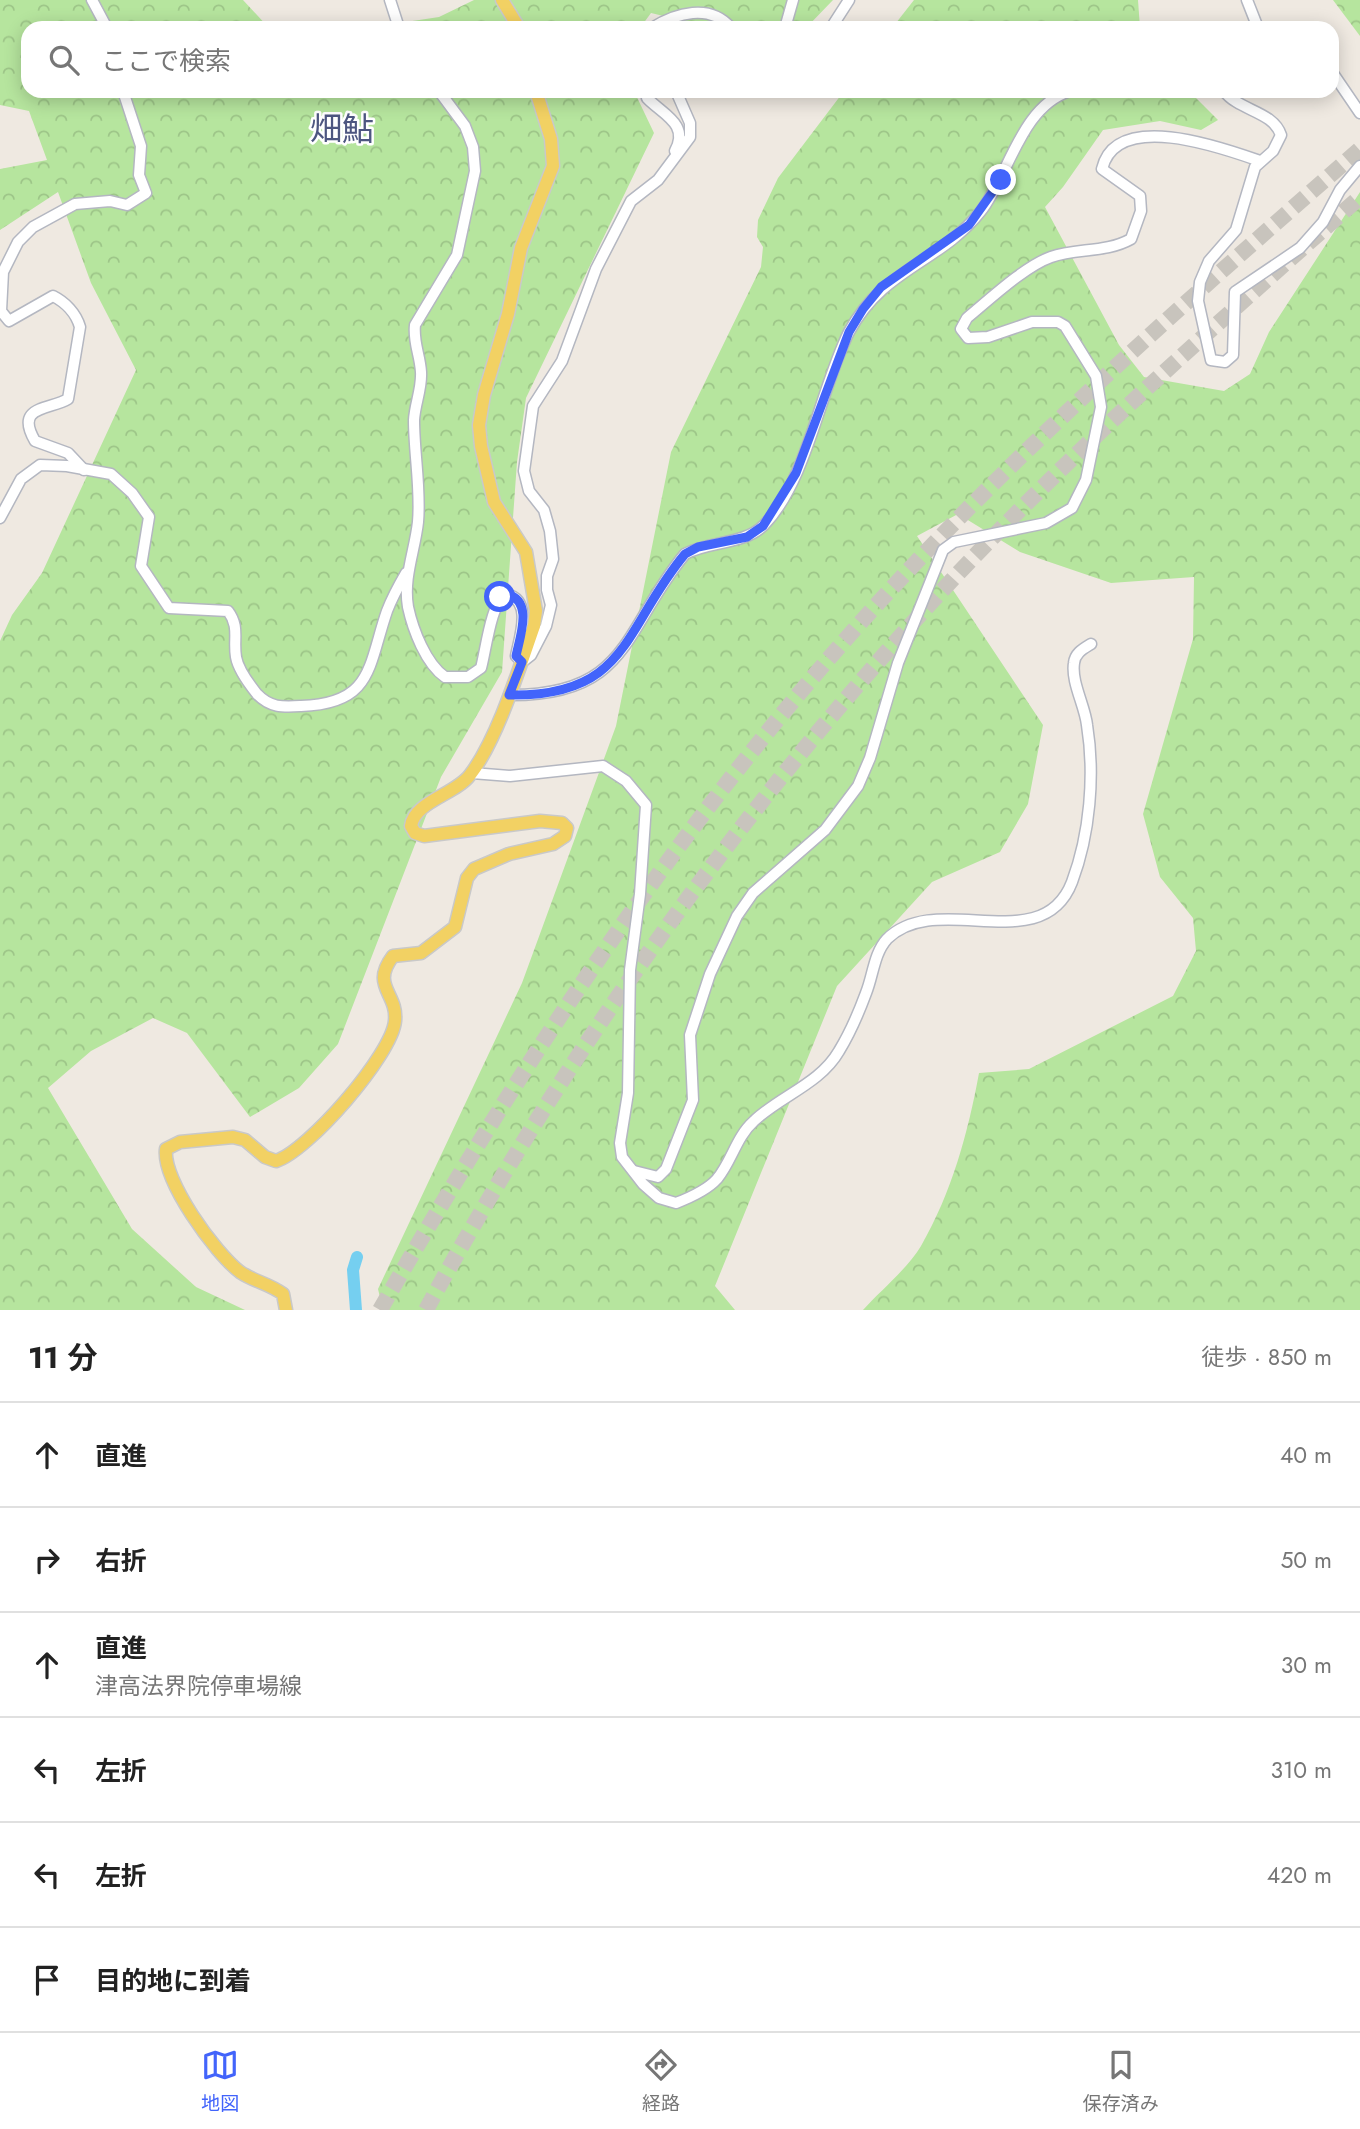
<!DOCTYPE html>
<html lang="ja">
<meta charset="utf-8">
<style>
body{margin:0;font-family:Jost,"Noto Sans JP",sans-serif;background:#f6f6f6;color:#222}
.stop{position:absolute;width:21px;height:21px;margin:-16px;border:5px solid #4264fb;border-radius:50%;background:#fff}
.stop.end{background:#4264fb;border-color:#fff;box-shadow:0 2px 7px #0008}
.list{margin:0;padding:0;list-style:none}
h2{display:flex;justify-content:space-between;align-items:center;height:91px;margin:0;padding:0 28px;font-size:30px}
h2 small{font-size:23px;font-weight:400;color:#767676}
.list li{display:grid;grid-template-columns:46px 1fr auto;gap:21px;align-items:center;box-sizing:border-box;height:105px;padding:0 28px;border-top:2px solid #e0e0e0}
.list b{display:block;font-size:26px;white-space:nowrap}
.list p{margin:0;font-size:23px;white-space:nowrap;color:#767676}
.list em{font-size:23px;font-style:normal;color:#767676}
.icon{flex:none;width:38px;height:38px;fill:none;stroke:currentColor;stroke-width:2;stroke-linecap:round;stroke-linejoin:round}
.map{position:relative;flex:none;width:1360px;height:1310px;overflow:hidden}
.search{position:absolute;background:#fff;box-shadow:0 4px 18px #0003;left:21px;right:21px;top:21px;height:77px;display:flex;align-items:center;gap:18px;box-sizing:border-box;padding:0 24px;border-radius:21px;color:#767676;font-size:26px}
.sheet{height:721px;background:#fff}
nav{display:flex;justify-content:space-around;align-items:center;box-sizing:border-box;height:98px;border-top:2px solid #e0e0e0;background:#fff;font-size:19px;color:#767676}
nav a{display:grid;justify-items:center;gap:4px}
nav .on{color:#4264fb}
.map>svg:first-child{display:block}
</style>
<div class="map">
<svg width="1360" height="1310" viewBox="0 0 1360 1310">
<defs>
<pattern id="forest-crowns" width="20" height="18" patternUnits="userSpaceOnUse" patternTransform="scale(1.75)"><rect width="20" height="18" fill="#b6e59e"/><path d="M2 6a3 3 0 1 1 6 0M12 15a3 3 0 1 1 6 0" fill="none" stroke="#9dc588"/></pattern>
</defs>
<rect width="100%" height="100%" fill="#efe9e1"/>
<!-- forest -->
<g fill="url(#forest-crowns)">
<polygon points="0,0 243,0 269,28 28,28 28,91 634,91 654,133 526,398 517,462 502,672 441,777 338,1044 299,1088 250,1117 187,1033 153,1018 91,1051 48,1088 132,1229 196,1287 245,1310 0,1310 0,641 12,615 42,573 136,370 91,283 58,192 0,230 0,169 47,160 29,111 0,105"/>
<polygon points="474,0 833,0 806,28 713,28 651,13 640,28 366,28 439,17"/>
<polygon points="914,0 1138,0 1140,28 892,28"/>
<polygon points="1333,0 1360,0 1360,36"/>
<path d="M844,91H1189L1218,120L1201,130L1160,121L1103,130L1063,187L1045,207L1119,345L1144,377L1224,391L1250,374L1269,332L1360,192V1310H863C881,1290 907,1269 921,1246C952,1192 968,1133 979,1073L1029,1069L1173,996L1196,951L1193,918L1160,877L1143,814L1193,639L1194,577L1111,583L1020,552L958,514L917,536L1043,725L1028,804L1000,852L932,882L837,986L715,1286L735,1310H383L378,1289L522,983L616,726L671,452L761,267L763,247L757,237L758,220L778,178Z"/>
</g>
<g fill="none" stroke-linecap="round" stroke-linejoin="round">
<!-- river -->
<polyline stroke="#75cff0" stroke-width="12" points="356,1310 353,1270 357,1257"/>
<!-- highway-tunnel -->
<g stroke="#c8c4bd" stroke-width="16" stroke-dasharray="16 8" stroke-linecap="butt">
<path d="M380,1310C513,1077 662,850 838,648C996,467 1180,307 1360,149"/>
<path d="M426,1310C566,1052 740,810 938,595C1069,453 1216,325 1360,197"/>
</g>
<!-- minor casing -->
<g stroke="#b4b7c1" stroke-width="13">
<g id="minor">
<polyline points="92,0 107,28"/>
<polyline points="390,0 399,28"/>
<polyline points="1247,0 1258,28"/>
<path d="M652,28C676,13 710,3 731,28"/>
<polyline points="785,28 793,0"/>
<polyline points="831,28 849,0"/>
<polyline points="1332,72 1360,113"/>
<path d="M439,91L465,126L473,147L475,171L457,255L415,325C413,342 420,355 421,372C422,389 415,403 414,420C414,453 421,489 418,522C415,550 403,578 408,607C413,630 426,664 445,677H468L481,668C486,650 491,602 506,594C533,600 520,636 516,656L522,662L531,655L546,626L551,605L547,590V576L553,559L550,531L544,510L529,491L524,471L533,406L562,361L596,269L631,201L658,180L690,137V123L676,91"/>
<path d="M649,91L647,98C662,114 690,124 675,151"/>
<path d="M1224,91C1239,111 1273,111 1281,135L1273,151L1255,167L1236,230L1209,261L1200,282L1198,301L1211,360L1225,362L1233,355L1235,292L1300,248L1323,222L1340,190L1360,166"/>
<path d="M84,470L68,453L35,441C14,405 50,410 68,399L80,327C76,313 65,302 53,296L9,321L1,311L3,272L18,242L33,227L75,204L110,201L127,205L146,193L139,175L141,146L123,91"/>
<path d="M0,518L21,479L40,465L67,466L111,474L132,493L149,517L141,566L169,608L228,611C240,627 233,639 236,657C238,669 249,684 257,694C270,708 283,707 301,706C373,704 368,666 387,611C392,598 399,585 406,573"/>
<path d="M509,695C630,696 623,629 685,554C709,541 744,545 764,525C807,481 821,387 849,332C883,268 940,263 981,211C1009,175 1021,106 1070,91"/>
<path d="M472,773L510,776L603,766L626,781L646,805L640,894L630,970L628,1093L620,1143L622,1157L643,1184L659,1198L676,1203C689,1198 708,1189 717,1179C732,1161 736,1137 754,1121C780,1096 820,1084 839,1051C850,1033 859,1012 866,993C873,976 874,953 887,939C937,889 1042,960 1072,882C1090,834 1095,775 1087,725C1085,706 1071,682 1074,663C1075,653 1083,649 1091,644"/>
<path d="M634,1171L658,1177L666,1169L693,1100L690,1035L710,974L737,916L753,893L825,830L858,786L870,758L898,663L943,550L954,542L1046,523L1072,508L1086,480L1101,407L1096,376L1065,326L1058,322H1032L988,337L968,338L961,329L967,318C989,300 1025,266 1051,257C1077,248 1106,253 1131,239L1141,211L1140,196L1102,169C1116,109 1223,148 1260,161"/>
</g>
</g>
<!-- major casing -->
<g stroke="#c9c9c9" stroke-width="15">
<g id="major">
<polyline points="502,0 519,28"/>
<path d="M286,1310L283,1294C270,1284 253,1281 240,1272C215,1253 162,1180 166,1149L180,1142L233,1137L245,1140L265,1157L276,1161C308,1151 392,1055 395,1021C398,993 370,986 393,956L421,953L455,927L467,878L474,869L509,854L553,844L565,836L567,828L562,823L540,821L424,836L415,833L411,826C414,802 456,794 470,775C497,740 519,669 534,626L536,611L526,552L494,502L481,446L479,425L484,395L508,314L521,248L553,166L551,139L536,91"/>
</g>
</g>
<!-- minor -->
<use href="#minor" stroke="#fff" stroke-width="10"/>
<!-- major -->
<use href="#major" stroke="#f2d163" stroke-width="12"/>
</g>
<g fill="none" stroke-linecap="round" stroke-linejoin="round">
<!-- route -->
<path stroke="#4264fb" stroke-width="9" d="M500,597L506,594C534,600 520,636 516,656L522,662L509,695C629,697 623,628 685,554L698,547L747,537L763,526L796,473L849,332L863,309L881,287L969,225L1001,180"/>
</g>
<g text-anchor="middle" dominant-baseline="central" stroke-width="5" stroke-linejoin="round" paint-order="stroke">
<!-- quarter labels -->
<g font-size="32" fill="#4d5680" stroke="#fff">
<text x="342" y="129">畑鮎</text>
</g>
</g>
</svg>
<div class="stop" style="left:500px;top:597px"></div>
<div class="stop end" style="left:1001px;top:180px"></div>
<div class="search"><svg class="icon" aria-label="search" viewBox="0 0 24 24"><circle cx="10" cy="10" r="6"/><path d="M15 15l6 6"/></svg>ここで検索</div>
</div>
<section class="sheet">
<h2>11 分<small>徒歩 · 850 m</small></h2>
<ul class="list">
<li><svg class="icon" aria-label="ahead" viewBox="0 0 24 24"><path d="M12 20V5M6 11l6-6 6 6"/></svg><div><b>直進</b></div><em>40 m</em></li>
<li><svg class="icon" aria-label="right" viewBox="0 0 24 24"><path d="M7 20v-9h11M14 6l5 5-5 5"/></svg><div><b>右折</b></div><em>50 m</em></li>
<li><svg class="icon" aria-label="ahead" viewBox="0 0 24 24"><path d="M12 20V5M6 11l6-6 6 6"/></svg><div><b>直進</b><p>津高法界院停車場線</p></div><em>30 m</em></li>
<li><svg class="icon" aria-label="left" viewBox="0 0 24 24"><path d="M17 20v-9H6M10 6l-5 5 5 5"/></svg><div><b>左折</b></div><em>310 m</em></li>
<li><svg class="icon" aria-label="left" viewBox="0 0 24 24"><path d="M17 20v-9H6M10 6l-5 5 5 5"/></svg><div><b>左折</b></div><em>420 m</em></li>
<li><svg class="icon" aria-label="arrive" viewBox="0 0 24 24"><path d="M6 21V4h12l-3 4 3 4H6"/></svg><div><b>目的地に到着</b></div></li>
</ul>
</section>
<nav>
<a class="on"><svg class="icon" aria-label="map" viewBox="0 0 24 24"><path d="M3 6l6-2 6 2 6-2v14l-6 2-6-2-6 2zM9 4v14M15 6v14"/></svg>地図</a>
<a><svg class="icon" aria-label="directions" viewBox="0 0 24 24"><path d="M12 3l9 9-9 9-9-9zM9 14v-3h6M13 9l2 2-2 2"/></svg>経路</a>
<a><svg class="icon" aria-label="saved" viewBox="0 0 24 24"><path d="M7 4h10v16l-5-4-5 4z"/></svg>保存済み</a>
</nav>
